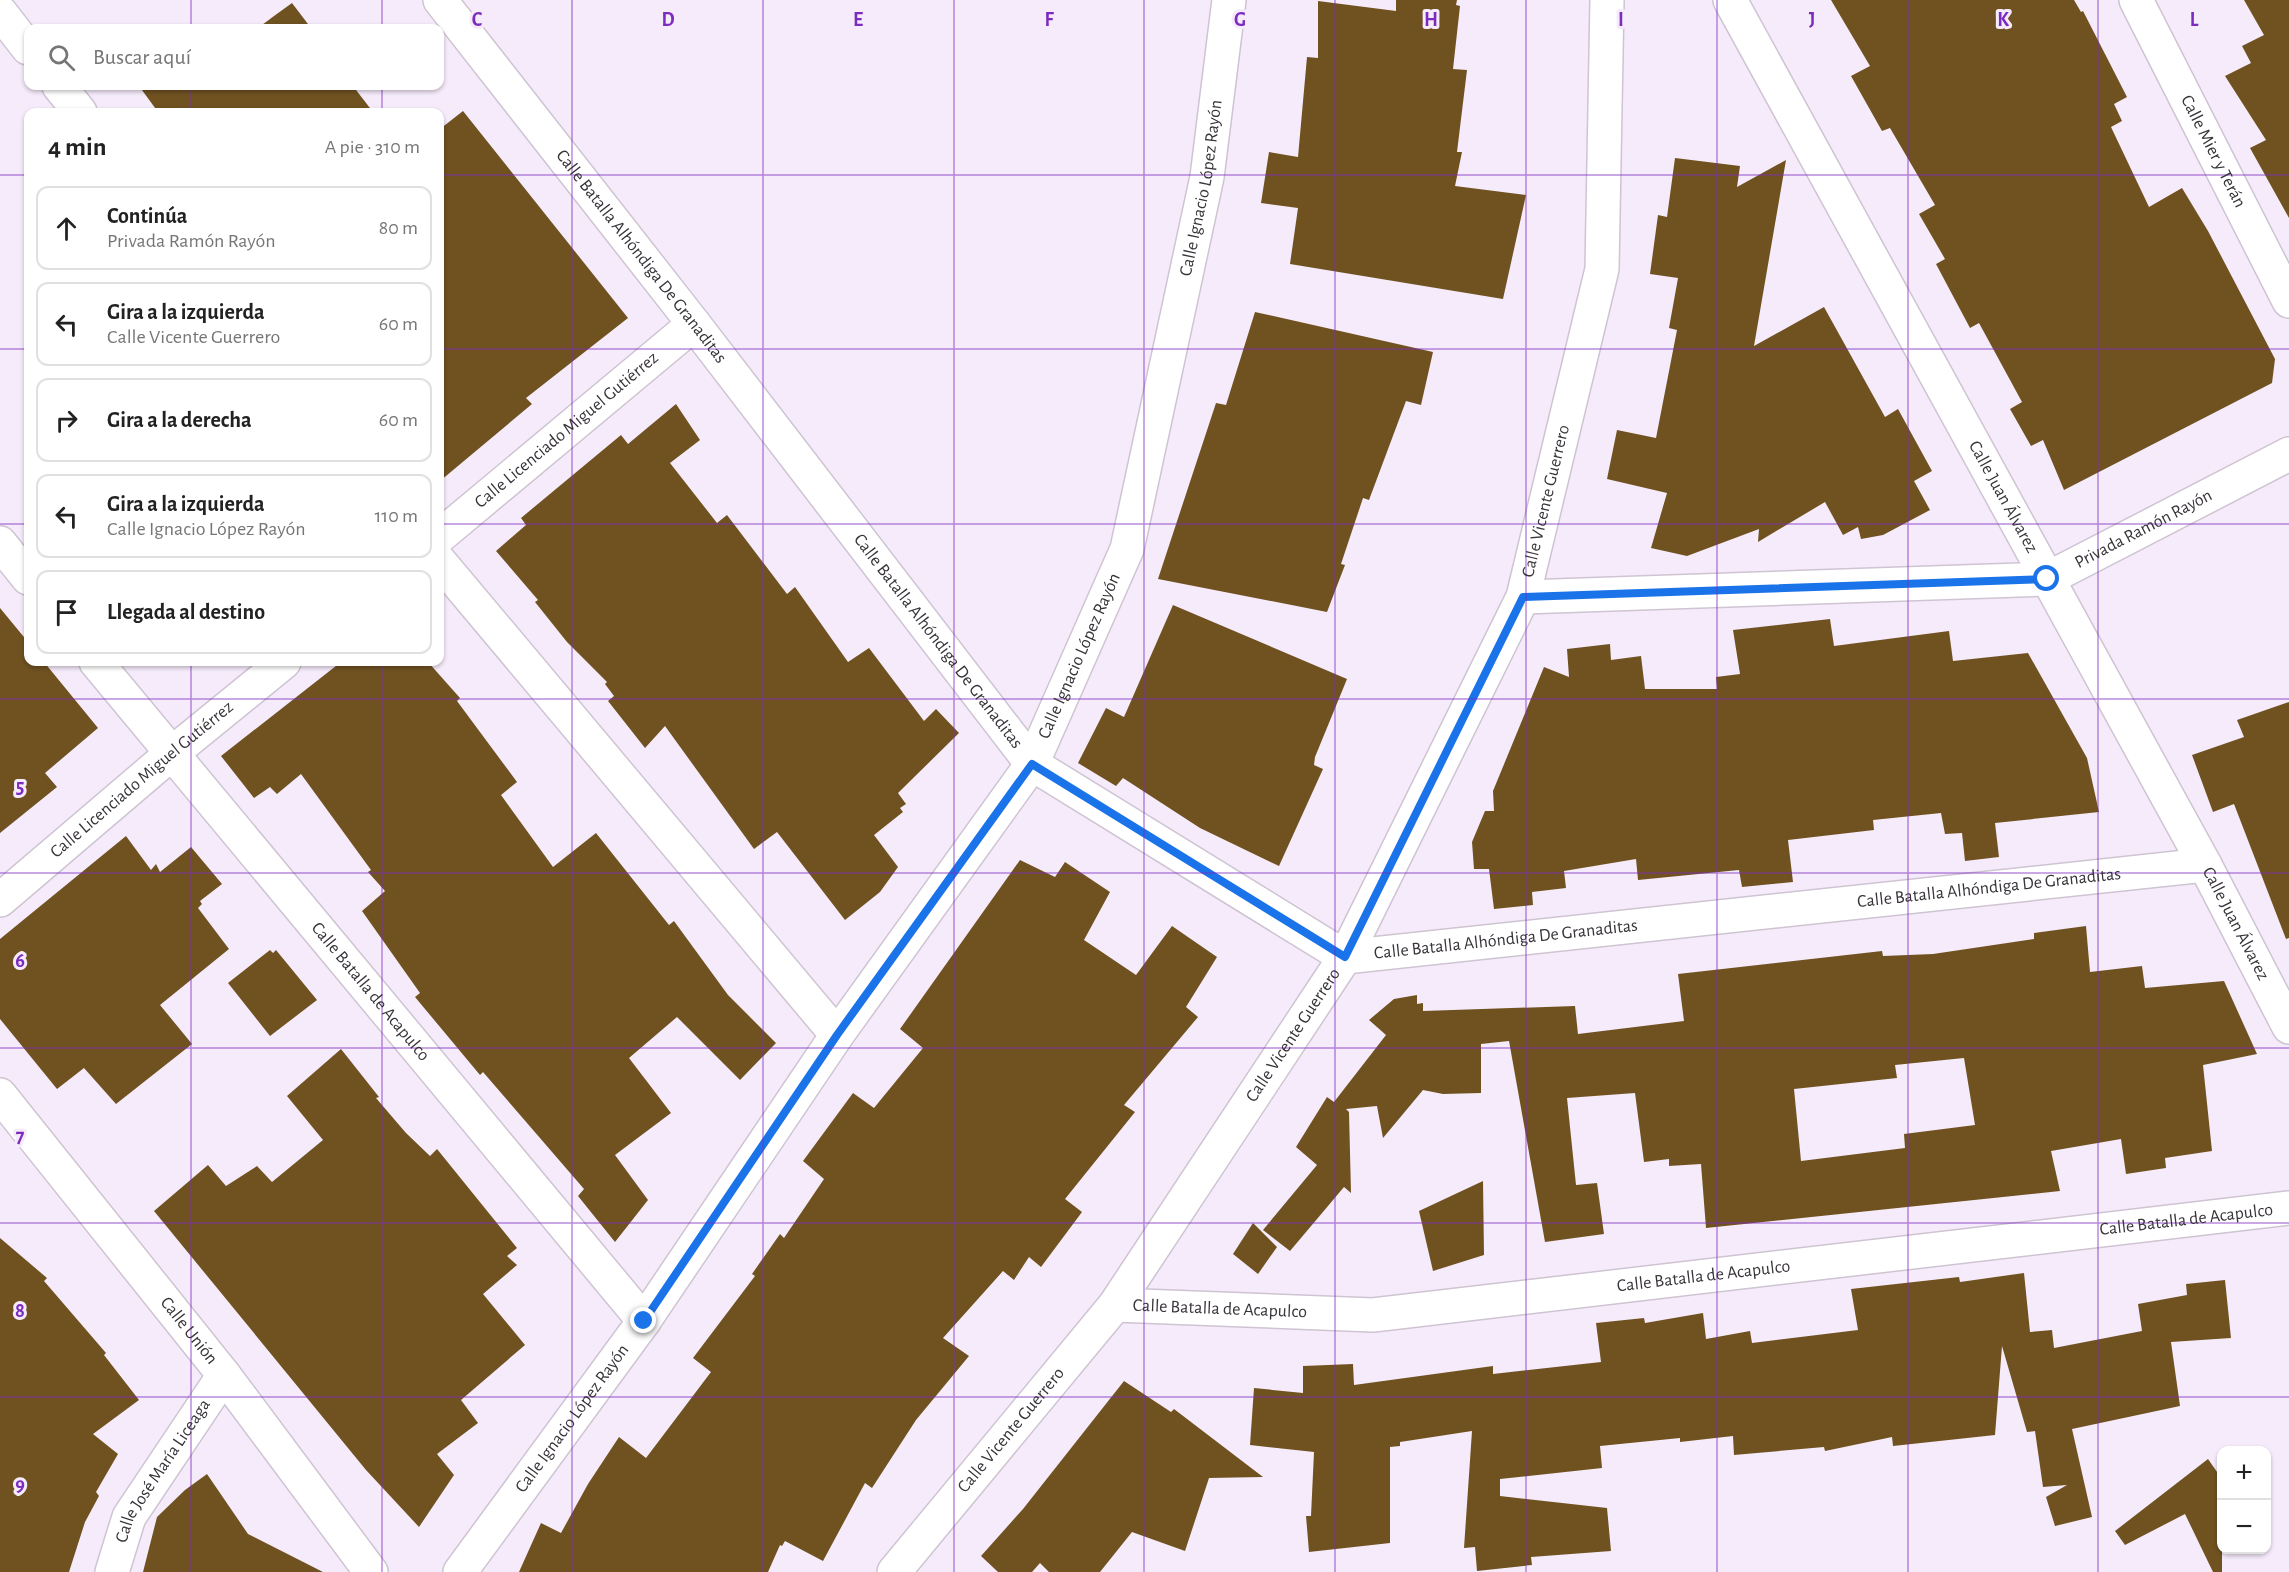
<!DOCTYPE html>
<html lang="es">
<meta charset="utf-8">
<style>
body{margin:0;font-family:"Alegreya Sans",sans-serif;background:#f6f6f6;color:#222}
.controls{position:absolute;right:18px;bottom:18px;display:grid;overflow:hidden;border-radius:12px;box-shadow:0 2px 4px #0004}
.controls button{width:54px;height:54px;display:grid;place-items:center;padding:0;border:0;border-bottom:2px solid #e0e0e0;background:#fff;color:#222;font:30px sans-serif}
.stop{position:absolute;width:18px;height:18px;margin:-14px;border:4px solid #1a73e8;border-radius:50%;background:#fff}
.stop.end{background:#1a73e8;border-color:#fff;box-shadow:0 2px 6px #0008}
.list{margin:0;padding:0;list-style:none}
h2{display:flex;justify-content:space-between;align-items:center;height:78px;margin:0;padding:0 24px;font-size:26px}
h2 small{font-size:20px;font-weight:400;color:#767676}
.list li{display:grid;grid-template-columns:39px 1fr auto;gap:18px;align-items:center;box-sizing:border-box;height:84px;margin:0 12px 12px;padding:0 12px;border:2px solid #e0e0e0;border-radius:12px}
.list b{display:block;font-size:22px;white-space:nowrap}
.list p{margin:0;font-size:20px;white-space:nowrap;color:#767676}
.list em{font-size:20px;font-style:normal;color:#767676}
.icon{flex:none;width:33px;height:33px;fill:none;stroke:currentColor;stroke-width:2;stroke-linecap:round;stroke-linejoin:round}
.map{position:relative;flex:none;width:2289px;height:1572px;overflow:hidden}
.search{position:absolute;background:#fff;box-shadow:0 2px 4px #0004;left:24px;top:24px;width:420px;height:66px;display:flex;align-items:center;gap:15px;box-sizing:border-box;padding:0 21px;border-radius:12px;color:#767676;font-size:22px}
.panel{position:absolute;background:#fff;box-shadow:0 2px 4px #0004;left:24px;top:108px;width:420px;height:558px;border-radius:12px}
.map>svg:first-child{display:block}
</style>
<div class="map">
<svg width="2289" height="1572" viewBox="0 0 2289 1572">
<rect width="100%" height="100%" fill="#f6ebfb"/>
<!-- building -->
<g fill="#705221" fill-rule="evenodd">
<polygon points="1396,0 1457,0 1456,5 1460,6 1453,69 1467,70 1457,152 1462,152 1455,186 1526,195 1503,299 1290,264 1298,208 1261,203 1269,152 1298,157 1307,57 1318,58 1318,1 1396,11"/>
<polygon points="1831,0 2074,0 2081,12 2083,11 2127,97 2114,104 2122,121 2111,127 2149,207 2182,188 2208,231 2275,359 2272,383 2064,490 2043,440 2031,446 2010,409 2022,402 1979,323 1970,328 1936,264 1945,259 1919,214 1935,205 1890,128 1882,131 1851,76 1870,66"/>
<polygon points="2244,0 2289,0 2289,218 2250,148 2266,140 2225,76 2251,63 2242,46 2264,35"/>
<polygon points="292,3 311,28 258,28 274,16"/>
<polygon points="139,86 353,86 373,112 158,112"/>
<polygon points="463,111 628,318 526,398 532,404 440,481 440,129"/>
<polygon points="1675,158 1740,166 1737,187 1786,160 1754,346 1824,307 1885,417 1898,409 1932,471 1914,481 1930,510 1883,535 1861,539 1858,527 1843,535 1825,502 1758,542 1759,529 1687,556 1651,548 1667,493 1607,479 1617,430 1656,438 1677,330 1669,328 1678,278 1650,274 1658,215 1667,217"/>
<polygon points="1255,312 1433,352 1421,405 1406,401 1369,500 1363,498 1341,564 1345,565 1327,612 1158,579 1216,403 1226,405"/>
<polygon points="676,404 700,440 670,463 717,523 727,515 787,594 795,587 848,662 869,648 924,721 936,709 959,733 898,793 906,804 900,808 903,812 874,835 898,867 880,892 845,920 777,832 754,849 665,726 645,748 608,701 614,696 605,684 607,682 567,642 535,602 538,600 496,551 526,525 521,518 621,435 628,444"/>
<polygon points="1173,605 1347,679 1315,757 1314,765 1323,769 1279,866 1200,828 1123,778 1116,786 1078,763 1106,708 1124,717"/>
<polygon points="0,608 28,642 28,662 44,662 98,728 45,773 57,787 0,833"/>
<polygon points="1830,619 1834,646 1949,631 1953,661 2028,653 2087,758 2099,812 1995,823 1999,857 1965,861 1962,833 1945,834 1941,813 1873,820 1874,830 1788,840 1793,882 1742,887 1739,870 1638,880 1636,859 1564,871 1566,888 1532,892 1533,905 1494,909 1489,869 1474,869 1472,842 1485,811 1494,811 1493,791 1544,667 1569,677 1567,649 1610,644 1611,660 1641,656 1645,689 1717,689 1716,677 1740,674 1733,630"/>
<polygon points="341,662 428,662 460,698 457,701 517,782 501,795 553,867 596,833 669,925 674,921 728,995 776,1043 740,1080 677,1017 629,1058 671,1113 615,1155 648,1200 615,1242 578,1196 584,1189 483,1072 480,1075 415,997 420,993 362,911 385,891 368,872 371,870 301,774 277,794 270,787 254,798 221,756"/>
<polygon points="2289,702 2289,938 2286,939 2234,804 2213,812 2192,755 2244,737 2237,720"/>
<polygon points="126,836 151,870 156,864 160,872 191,847 222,884 200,901 202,904 198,908 229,949 160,1005 192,1044 116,1104 84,1068 57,1089 0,1019 0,939"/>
<polygon points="1020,860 1055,877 1065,862 1110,892 1084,940 1136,975 1172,926 1217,957 1186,1007 1198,1017 1124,1105 1135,1112 1065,1199 1082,1212 1041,1267 1029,1257 1014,1280 1003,1271 943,1338 969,1356 916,1420 872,1488 865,1483 823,1561 785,1541 782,1546 780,1545 768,1572 519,1572 541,1523 561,1533 588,1484 619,1437 646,1458 711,1372 693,1358 755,1276 752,1274 780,1234 784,1238 824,1179 803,1161 853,1093 874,1108 923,1048 900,1029"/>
<path d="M2086,926L2090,972L2142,966L2145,988L2224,981L2257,1054L2203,1065L2212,1151L2165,1158L2166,1168L2126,1174L2121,1139L2051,1151L2060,1191L1706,1228L1701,1164L1669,1166V1159L1644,1162L1635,1093L1567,1098L1576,1185L1597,1183L1604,1234L1545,1242L1509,1041L1481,1044V1093L1443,1094L1423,1090L1383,1138L1377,1106L1346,1109L1349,1112L1351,1193L1344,1187L1290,1251L1263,1230L1317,1165L1296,1147L1327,1097L1334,1102L1386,1035L1369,1020L1394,999L1417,995V1004L1423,1003V1011L1575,1006L1578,1034L1684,1021L1678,974L1882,951L1883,956L1933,954L2034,939V933ZM1964,1058L1975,1125L1904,1134L1905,1148L1801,1161L1794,1089L1897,1078L1895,1065Z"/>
<polygon points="270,950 273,953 276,950 317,1000 270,1036 228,983"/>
<polygon points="341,1049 379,1097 376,1098 406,1133 430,1156 437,1149 517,1248 507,1256 517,1265 483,1294 525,1345 461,1400 478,1423 437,1454 454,1475 419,1527 366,1470 154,1211 208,1165 226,1186 257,1166 272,1182 323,1140 287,1096"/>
<polygon points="1483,1181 1484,1255 1433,1271 1419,1211"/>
<polygon points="1253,1223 1277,1247 1258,1274 1233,1254"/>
<polygon points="0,1238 47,1278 44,1281 106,1353 104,1355 139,1400 93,1434 118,1454 96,1492 99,1496 85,1522 69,1572 0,1572"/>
<polygon points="2024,1273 2030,1332 2052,1330 2054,1348 2142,1331 2138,1304 2187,1295 2186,1284 2225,1280 2231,1338 2171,1342 2180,1406 2072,1429 2092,1517 2055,1526 2046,1497 2067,1485 2043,1487 2035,1431 2027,1432 2002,1346 1995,1435 1893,1446 1892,1437 1825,1451 1824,1447 1734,1455 1733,1436 1680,1442 1680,1438 1600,1446 1602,1468 1500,1479 1500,1496 1607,1508 1611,1551 1531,1557 1532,1565 1477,1571 1475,1547 1464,1548 1472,1431 1400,1442 1400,1446 1390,1447 1390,1543 1309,1552 1306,1516 1311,1516 1314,1452 1250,1445 1254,1388 1303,1393 1303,1366 1353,1364 1354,1385 1493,1366 1493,1374 1601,1362 1596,1323 1644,1318 1645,1323 1703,1313 1706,1339 1750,1331 1752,1343 1858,1330 1851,1289 1959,1277 1960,1282"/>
<polygon points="1124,1381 1171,1412 1174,1409 1263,1477 1209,1478 1185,1551 1132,1532 1100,1572 1049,1572 1040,1563 1032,1572 998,1572 981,1556 1023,1509"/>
<polygon points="2208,1459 2222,1479 2222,1572 2213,1572 2185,1514 2125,1545 2115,1531"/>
<polygon points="207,1474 248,1534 323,1572 143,1572 157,1517 185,1490"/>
</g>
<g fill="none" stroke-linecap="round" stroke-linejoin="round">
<!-- street casing -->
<g stroke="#cec4d2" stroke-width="36">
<g id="street">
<path id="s1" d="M440,0L694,324L1032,764L1345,957L2205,865"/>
<path id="s2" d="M1730,0L2205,865L2289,1027"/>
<path id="s3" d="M2136,0L2289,301"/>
<polyline points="0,12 28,48"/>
<polyline points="59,86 80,112"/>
<path id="s4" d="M440,536L694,324"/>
<polyline points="0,543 28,578"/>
<polyline points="440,562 837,1035"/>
<path id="s5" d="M1523,597L2047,579L2289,454"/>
<path id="s6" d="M96,662L644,1321"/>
<path id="s7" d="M0,900L171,754L284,662"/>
<path id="s8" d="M0,1095L224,1375L371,1572"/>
<path id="s9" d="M1115,1305L1373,1315L2289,1208"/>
<path id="s10" d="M112,1572L129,1517L224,1375"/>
<path id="s11" d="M460,1572L644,1321L837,1035L1032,764L1127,549L1207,177L1229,0"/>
</g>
</g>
<!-- secondary casing -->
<g stroke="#cec4d2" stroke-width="36">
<g id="secondary">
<path id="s12" d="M894,1572L1115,1305L1345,957L1523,597L1602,269L1607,0"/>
</g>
</g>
<!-- street -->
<use href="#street" stroke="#fff" stroke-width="33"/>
<!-- secondary -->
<use href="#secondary" stroke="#fff" stroke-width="33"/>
</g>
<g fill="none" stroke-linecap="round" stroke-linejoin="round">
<!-- route -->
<polyline stroke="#1a73e8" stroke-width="8" points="644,1321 837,1035 1032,764 1345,957 1523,597 2047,579"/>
</g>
<!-- grid -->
<path fill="none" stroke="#7b2cbf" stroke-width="1.5" stroke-opacity="0.55" d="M191,0V28M382,0V28M572,0V1572M763,0V1572M954,0V1572M1144,0V1572M1335,0V1572M1526,0V1572M1717,0V1572M1908,0V1572M2098,0V1572M191,86V112M382,86V112M0,175H28M440,175H2289M0,349H28M440,349H2289M0,524H28M440,524H2289M191,662V1572M382,662V1572M0,699H2289M0,873H2289M0,1048H2289M0,1223H2289M0,1397H2289"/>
<g text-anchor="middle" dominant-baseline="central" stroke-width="6" stroke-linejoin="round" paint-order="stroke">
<!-- street labels -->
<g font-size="18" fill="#38343a" stroke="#f6ebfb">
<text stroke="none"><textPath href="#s3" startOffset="170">Calle Mier y Terán</textPath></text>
<text stroke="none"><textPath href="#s11" startOffset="1594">Calle Ignacio López Rayón</textPath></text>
<text stroke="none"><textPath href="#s1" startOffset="326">Calle Batalla Alhóndiga De Granaditas</textPath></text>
<text stroke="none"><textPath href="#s4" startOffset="165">Calle Licenciado Miguel Gutiérrez</textPath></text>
<text stroke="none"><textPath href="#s2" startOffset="567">Calle Juan Álvarez</textPath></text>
<text stroke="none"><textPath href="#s12" startOffset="1264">Calle Vicente Guerrero</textPath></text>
<text stroke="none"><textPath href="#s5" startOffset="633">Privada Ramón Rayón</textPath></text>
<text stroke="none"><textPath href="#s1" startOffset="812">Calle Batalla Alhóndiga De Granaditas</textPath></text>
<text stroke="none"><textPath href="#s11" startOffset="1108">Calle Ignacio López Rayón</textPath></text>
<text stroke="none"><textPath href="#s7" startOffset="186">Calle Licenciado Miguel Gutiérrez</textPath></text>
<text stroke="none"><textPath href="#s1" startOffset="1982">Calle Batalla Alhóndiga De Granaditas</textPath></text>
<text stroke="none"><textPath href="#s2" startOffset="1053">Calle Juan Álvarez</textPath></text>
<text stroke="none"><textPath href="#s1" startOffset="1496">Calle Batalla Alhóndiga De Granaditas</textPath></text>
<text stroke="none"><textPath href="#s6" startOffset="429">Calle Batalla de Acapulco</textPath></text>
<text stroke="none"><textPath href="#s12" startOffset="670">Calle Vicente Guerrero</textPath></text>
<text stroke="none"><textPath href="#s9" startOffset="1077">Calle Batalla de Acapulco</textPath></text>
<text stroke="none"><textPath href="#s9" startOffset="591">Calle Batalla de Acapulco</textPath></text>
<text stroke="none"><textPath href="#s9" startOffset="105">Calle Batalla de Acapulco</textPath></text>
<text stroke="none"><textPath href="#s8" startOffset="302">Calle Unión</textPath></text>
<text stroke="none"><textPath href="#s11" startOffset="190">Calle Ignacio López Rayón</textPath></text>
<text stroke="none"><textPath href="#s12" startOffset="184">Calle Vicente Guerrero</textPath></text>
<text stroke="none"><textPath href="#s10" startOffset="114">Calle José María Liceaga</textPath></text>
</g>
</g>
<g font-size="20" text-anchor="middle" font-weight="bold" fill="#7b2cbf" stroke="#f6ebfb" stroke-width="6" stroke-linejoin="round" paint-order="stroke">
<text x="477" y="26">C</text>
<text x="668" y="26">D</text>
<text x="858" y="26">E</text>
<text x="1049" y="26">F</text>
<text x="1240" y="26">G</text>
<text x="1431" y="26">H</text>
<text x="1621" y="26">I</text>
<text x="1812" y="26">J</text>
<text x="2003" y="26">K</text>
<text x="2194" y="26">L</text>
<text x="20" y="793">5</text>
<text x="20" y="967">6</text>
<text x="20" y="1142">7</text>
<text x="20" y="1317">8</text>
<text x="20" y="1491">9</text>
</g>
</svg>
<div class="controls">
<button>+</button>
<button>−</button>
</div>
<div class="stop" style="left:2047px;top:579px"></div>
<div class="stop end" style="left:644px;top:1321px"></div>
<div class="search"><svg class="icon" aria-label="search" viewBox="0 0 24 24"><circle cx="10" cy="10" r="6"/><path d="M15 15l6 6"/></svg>Buscar aquí</div>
<section class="panel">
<h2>4 min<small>A pie · 310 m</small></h2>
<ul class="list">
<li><svg class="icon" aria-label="ahead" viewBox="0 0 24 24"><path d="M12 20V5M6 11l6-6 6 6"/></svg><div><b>Continúa</b><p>Privada Ramón Rayón</p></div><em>80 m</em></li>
<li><svg class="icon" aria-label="left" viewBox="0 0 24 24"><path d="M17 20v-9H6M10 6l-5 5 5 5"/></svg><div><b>Gira a la izquierda</b><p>Calle Vicente Guerrero</p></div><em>60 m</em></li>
<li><svg class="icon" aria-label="right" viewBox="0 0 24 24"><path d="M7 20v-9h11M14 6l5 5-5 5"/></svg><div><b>Gira a la derecha</b></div><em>60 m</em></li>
<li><svg class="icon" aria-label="left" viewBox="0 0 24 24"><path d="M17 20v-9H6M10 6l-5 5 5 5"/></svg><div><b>Gira a la izquierda</b><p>Calle Ignacio López Rayón</p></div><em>110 m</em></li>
<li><svg class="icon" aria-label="arrive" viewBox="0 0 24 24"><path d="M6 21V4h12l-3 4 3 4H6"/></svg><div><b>Llegada al destino</b></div></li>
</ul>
</section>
</div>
